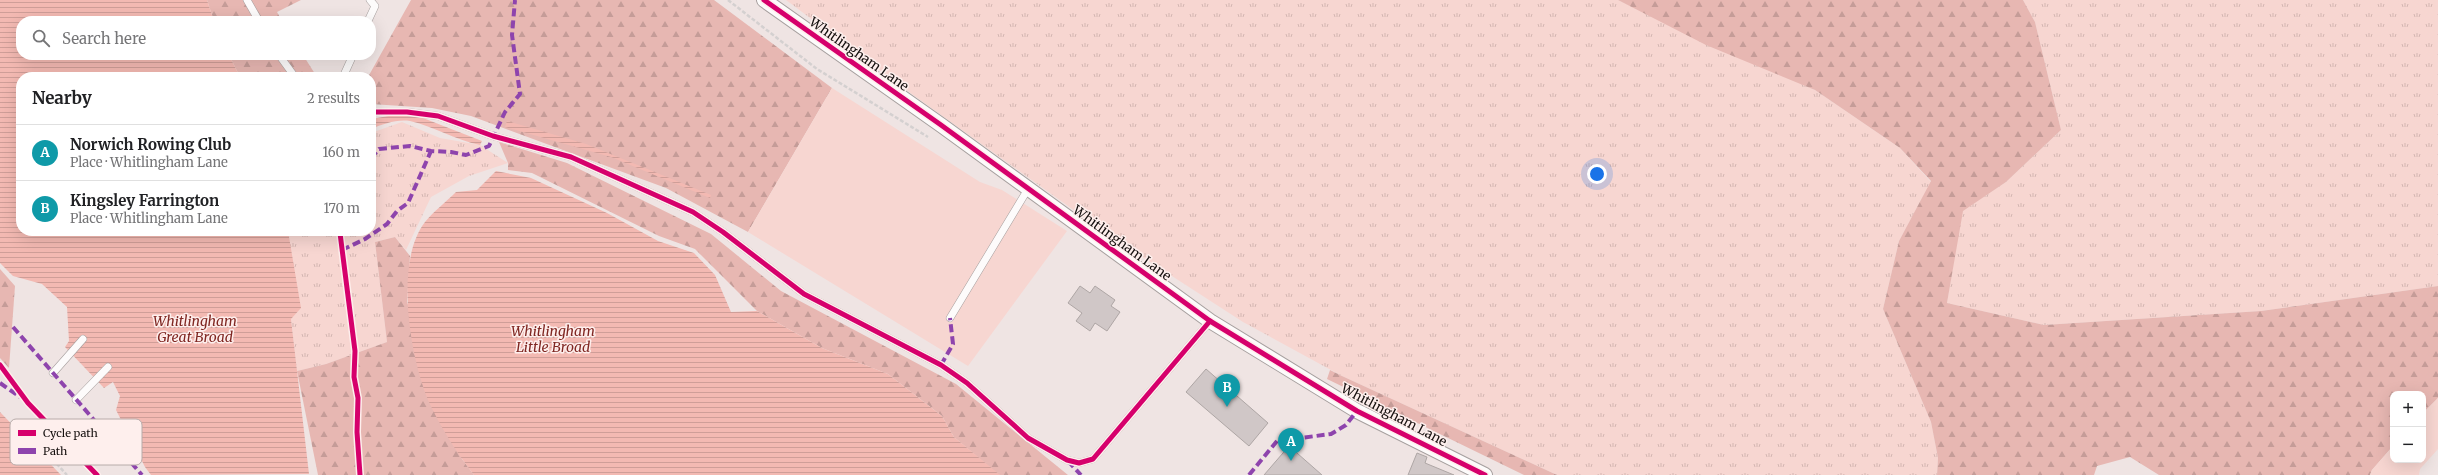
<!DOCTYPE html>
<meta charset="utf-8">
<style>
body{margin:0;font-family:Merriweather,serif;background:#f6f6f6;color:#202124}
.controls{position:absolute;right:12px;bottom:12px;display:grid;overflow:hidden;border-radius:8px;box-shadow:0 4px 16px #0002}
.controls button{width:36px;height:36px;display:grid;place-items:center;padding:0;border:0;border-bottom:1px solid #e0e0e0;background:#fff;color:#202124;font:20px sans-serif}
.you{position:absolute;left:1597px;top:174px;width:14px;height:14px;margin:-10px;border:3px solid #fff;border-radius:50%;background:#1a73e8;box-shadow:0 0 0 6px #1a73e833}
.badge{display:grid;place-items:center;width:26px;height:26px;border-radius:50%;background:#db2777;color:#fff;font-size:13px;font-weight:700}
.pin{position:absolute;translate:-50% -33px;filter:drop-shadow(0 1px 2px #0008)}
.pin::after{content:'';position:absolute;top:21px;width:14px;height:12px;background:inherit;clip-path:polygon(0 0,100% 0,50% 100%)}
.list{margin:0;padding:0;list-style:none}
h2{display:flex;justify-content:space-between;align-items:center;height:52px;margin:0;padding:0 16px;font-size:17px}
h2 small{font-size:13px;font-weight:400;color:#757577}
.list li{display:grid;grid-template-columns:26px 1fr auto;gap:12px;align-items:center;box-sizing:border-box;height:56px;padding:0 16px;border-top:1px solid #e0e0e0}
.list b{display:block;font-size:15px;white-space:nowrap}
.list p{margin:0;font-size:13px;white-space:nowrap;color:#757577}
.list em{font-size:13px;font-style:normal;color:#757577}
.icon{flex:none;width:22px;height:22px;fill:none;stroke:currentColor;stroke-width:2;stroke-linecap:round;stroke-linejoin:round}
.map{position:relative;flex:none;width:2438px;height:475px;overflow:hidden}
.search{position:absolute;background:#fff;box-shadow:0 4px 16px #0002;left:16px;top:16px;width:360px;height:44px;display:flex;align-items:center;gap:10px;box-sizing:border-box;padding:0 14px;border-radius:16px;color:#757577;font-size:15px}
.panel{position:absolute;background:#fff;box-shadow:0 4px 16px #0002;left:16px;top:72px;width:360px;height:164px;border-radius:16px}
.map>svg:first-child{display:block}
</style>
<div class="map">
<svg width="2438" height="475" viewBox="0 0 2438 475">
<defs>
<pattern id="grass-tufts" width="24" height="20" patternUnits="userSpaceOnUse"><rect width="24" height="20" fill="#f7d6d1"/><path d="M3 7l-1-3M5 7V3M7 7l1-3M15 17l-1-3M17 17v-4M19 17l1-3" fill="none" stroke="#d3b6b2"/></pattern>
<pattern id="forest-firs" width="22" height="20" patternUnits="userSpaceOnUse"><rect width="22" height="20" fill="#e7b7b2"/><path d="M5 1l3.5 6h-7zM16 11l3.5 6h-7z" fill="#c59c98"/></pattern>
<pattern id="water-rules" width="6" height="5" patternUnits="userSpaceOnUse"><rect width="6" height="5" fill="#f3b9b2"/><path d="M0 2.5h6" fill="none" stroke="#cf9e98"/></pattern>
</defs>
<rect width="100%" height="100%" fill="#efe4e3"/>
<!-- grass -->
<g fill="url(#grass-tufts)">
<polygon points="786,0 1618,0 1815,90 1900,148 1931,182 1899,241 1883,309 1931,422 1938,458 1937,475 1557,475 1342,376 1243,322 1107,234 909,92"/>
<polygon points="2023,0 2438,0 2438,286 2261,311 2044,325 1947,303 1962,211 2006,182 2061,130 2035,22"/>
<polygon points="402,122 440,138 480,145 508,163 469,176 431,197 406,250 395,237 375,242 387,342 326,364 297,371 291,319 287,231 371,231 371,133"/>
</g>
<!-- forest -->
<g fill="url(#forest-firs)">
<polygon points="207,0 301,0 277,12 282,21 214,21"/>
<polygon points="411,0 714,0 832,88 748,232 666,188 471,116 432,108 371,104 371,77 368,77"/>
<polygon points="1618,0 2023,0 2035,22 2061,130 2006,182 1963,211 1947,303 2044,325 2261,311 2438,286 2438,398 2423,413 2423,394 2393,394 2393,446 2372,470 2370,475 2159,475 2130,457 2097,466 2094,475 1937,475 1938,458 1931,422 1883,309 1899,241 1931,181 1900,148 1815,90 1706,45"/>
<polygon points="229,55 303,55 317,77 240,77"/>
<polygon points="499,142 567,163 711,234 781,291 956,384 1068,475 999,475 954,437 942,416 888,374 822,348 757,311 695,249 659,236 532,173 508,170 508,163"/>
<polygon points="395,237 410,256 407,302 462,459 474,475 318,475 297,371 326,364 387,342 375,242"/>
<polygon points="0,269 15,286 9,368 0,358"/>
<polygon points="1330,370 1342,376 1557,475 1524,475 1327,379"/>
</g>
<!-- park -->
<g fill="#f7d6d1">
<polygon points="832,88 980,182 1002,190 1067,231 968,366 748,232"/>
<polygon points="2438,398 2438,449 2420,469 2419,475 2370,475 2372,470 2393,446 2393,460 2423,460 2423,413"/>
</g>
<!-- water -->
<g fill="url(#water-rules)">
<polygon points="0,0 207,0 214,21 21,21 21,55 229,55 240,77 21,77 21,231 288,231 301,308 291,319 309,474 151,475 145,467 116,410 120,396 113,382 104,388 65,347 69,341 67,307 42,284 13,276 0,263"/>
<path d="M400,114L423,118L482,141L480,145C455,140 433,126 410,121C397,119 383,124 371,129V119Z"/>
<polygon points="507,121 586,144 711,195 710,198 611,157 505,127"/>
<path d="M496,171L531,178L607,213L658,241L694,253L715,275L731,312L757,311L822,348L888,374L942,416L954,437L1000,475H474C456,452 440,426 428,400C410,356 394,262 425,222C434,211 446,202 456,192L477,190Z"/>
<polygon points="0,412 61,475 0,475"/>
</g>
<!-- building -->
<g fill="#d0c7c7" stroke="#aea6a5">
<polygon points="1080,286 1090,293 1095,286 1115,300 1111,306 1120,312 1107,331 1095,323 1090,331 1076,321 1082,313 1068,303"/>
<polygon points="1206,369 1268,423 1249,446 1186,392"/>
<polygon points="1289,446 1322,475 1264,475"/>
<polygon points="1417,453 1427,457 1425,463 1454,475 1408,475"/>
</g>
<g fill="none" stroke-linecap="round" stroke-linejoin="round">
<!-- service casing -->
<g stroke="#a69f9e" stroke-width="8">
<g id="service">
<polyline points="247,0 259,21"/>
<polyline points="368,21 375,6 370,0"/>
<polyline points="279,55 295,77"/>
<polyline points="343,77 353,55"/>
<polyline points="371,112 407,112 438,116 493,136 571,157 693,212 723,232 804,294 941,365 967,383 1028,438 1067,460 1079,463 1093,459 1210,321"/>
<polyline points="950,318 1028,189"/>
<polyline points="53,373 83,339"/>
<polyline points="76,400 108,367"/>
</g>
</g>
<!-- minor casing -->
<g stroke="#a69f9e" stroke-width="16">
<polyline id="minor" points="764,0 941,125 1210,321 1357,411 1485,475"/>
</g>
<!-- path -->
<g stroke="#d4d0d0" stroke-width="2.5" stroke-dasharray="4 2" stroke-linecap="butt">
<polyline points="728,0 817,69 928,137"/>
<polyline points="44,420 35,440 67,475"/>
</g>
<!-- service -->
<use href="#service" stroke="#fdfbfb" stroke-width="7"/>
<!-- minor -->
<use href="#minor" stroke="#fdfbfb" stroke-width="14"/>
<!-- quiet -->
<g stroke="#8e44ad" stroke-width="4" stroke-dasharray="8 4" stroke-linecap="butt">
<polyline points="371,158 379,149 410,146 431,151 451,152 466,155 489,146 505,112 520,94 512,35 515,0"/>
<polyline points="342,250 365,239 387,224 397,211 408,203 431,151"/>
<polyline points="13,327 142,475"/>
<polyline points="941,365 953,344 950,318"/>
<polyline points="0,383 20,397"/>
<polyline points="1068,461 1081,475"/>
<polyline points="1249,475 1277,441 1331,434 1346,425 1357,411"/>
</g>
<!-- cycleway casing -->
<g stroke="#feefed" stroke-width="8">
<g id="cycleway">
<polyline points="764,0 941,125 1210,321 1357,411 1485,475"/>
<polyline points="371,112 407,112 438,116 493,136 571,157 693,212 723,232 804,294 941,365 967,383 1028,438 1067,460 1079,463 1093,459 1210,321"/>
<polyline points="338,231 340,233 355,351 354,377 358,398 357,432 360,475"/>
<polyline points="0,365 28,403 97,475"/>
</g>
</g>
<!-- cycleway -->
<use href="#cycleway" stroke="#d6006c" stroke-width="5"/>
</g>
<g text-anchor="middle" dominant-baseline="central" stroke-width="3" stroke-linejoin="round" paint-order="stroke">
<!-- street labels -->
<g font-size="13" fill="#150f0e" stroke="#feefed">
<text transform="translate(859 54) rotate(35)">Whitlingham Lane</text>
<text transform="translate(1122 243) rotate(36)">Whitlingham Lane</text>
<text transform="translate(1394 415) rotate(28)">Whitlingham Lane</text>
</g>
<!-- water labels -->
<g font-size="14" font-style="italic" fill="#802722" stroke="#feefed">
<text x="195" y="321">Whitlingham<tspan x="195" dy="16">Great Broad</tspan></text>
<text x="553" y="331">Whitlingham<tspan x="553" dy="16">Little Broad</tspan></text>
</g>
</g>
<!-- legend -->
<rect x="10" y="419" width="132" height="46" rx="6" fill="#feefed" stroke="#b8acaa" stroke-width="1"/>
<rect x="18" y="430" width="18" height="6" fill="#d6006c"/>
<rect x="18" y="448" width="18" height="6" fill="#8e44ad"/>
<g font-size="11" fill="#150f0e">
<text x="43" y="437">Cycle path</text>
<text x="43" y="455">Path</text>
</g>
</svg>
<div class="controls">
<button>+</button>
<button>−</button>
</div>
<div class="you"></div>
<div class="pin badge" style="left:1291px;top:461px;background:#0f9aa8">A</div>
<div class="pin badge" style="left:1227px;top:407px;background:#0f9aa8">B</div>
<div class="search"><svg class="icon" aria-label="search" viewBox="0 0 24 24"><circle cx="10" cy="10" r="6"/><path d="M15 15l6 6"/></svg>Search here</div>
<section class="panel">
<h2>Nearby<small>2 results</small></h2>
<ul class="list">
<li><span class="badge" style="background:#0f9aa8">A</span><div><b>Norwich Rowing Club</b><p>Place · Whitlingham Lane</p></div><em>160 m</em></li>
<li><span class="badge" style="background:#0f9aa8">B</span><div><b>Kingsley Farrington</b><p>Place · Whitlingham Lane</p></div><em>170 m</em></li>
</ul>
</section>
</div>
